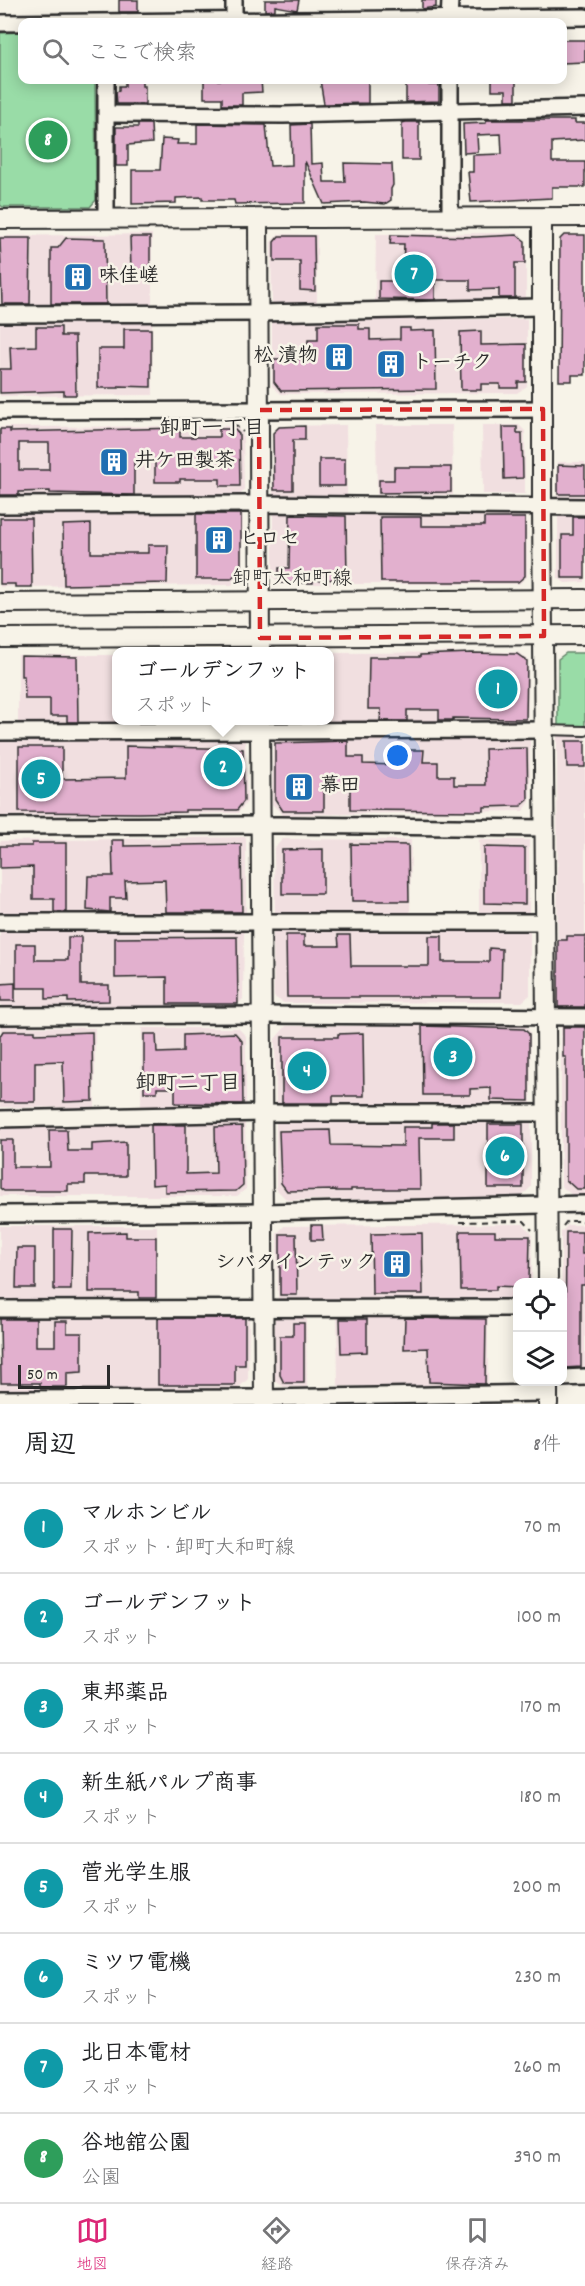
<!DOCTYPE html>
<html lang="ja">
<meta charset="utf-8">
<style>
body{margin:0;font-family:Dekko,"Klee One",sans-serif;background:#f6f6f6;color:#202124}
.controls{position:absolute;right:18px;bottom:18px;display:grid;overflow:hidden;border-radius:12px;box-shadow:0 3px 15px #0003}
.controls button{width:54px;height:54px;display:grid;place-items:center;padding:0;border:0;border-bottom:2px solid #e0e0e0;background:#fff;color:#202124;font:30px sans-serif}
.scale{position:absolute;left:18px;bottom:15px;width:92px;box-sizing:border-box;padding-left:6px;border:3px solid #2b2b2b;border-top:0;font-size:16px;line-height:21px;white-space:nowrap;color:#2b2b2b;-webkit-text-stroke:4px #f7f3e8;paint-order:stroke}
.you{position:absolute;left:398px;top:756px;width:21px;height:21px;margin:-15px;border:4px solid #fff;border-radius:50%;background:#1a73e8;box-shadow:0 0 0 9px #1a73e833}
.badge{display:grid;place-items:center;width:39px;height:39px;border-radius:50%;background:#db2777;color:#fff;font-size:20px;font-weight:700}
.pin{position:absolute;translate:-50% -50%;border:3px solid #fff;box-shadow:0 2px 6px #0006}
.popup{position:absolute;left:112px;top:647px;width:222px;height:78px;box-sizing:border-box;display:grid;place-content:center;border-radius:12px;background:#fff;filter:drop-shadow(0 2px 4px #0005);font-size:20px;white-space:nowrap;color:#757577}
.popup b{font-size:22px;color:#202124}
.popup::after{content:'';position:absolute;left:50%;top:100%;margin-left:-12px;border:12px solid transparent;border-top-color:#fff}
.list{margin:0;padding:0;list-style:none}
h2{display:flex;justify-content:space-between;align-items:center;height:78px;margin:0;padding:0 24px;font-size:26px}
h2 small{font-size:20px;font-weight:400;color:#757577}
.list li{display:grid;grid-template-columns:39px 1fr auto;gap:18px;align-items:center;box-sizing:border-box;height:90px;padding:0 24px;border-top:2px solid #e0e0e0}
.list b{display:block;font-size:22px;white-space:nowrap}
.list p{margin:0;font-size:20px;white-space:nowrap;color:#757577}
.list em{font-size:20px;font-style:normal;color:#757577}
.icon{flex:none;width:33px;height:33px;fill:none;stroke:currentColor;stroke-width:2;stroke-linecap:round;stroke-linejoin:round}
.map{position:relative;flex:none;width:585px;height:1404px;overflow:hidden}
.search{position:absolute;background:#fff;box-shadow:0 3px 15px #0003;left:18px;right:18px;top:18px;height:66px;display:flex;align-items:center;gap:15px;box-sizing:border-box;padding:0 21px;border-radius:12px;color:#757577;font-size:22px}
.sheet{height:798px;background:#fff}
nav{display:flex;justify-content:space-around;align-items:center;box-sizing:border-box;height:84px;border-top:2px solid #e0e0e0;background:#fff;font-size:16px;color:#757577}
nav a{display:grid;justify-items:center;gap:3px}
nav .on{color:#db2777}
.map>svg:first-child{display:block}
</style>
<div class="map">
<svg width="585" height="1404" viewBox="0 0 585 1404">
<rect width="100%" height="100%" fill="#f7f3e8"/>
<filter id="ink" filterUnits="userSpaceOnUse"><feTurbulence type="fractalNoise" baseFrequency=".0167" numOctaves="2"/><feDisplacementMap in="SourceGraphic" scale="12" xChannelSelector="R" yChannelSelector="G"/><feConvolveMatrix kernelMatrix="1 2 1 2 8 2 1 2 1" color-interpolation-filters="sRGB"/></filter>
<g filter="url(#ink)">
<!-- built -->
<g fill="#f1dfe0">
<polygon points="518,233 526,241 526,305 375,306 376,234"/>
<polygon points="152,234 152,306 0,306 0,236"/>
<polygon points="279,234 317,235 317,306 272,306 271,242"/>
<polygon points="152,319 153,395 0,396 0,320"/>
<polygon points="527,319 527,386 517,393 281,394 272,386 272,320"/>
<polygon points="346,425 347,495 273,495 272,433 279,426"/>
<polygon points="376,425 452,425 453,495 377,495"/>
<polygon points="482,425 519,425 525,431 525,494 483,494"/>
<polygon points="235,426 243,434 244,490 239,496 0,496 0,427"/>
<rect x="557" y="462" width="28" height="37"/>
<polygon points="243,508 242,574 232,585 0,587 0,512"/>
<polygon points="273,509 526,511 527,577 519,584 280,584 273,577"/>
<polygon points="558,512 585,512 585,582 565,583 558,578"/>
<polygon points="518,652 528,660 528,722 273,725 273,721 330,720 330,653"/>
<polygon points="18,655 116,655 116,720 244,720 245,725 18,727"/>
<polygon points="557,733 585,734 585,1012 558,1012"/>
<polygon points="530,736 530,802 523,811 283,815 272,804 273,740"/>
<polygon points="245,738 247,802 238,813 0,816 0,742"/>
<polygon points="246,837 246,916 0,916 0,841"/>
<polygon points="283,839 411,840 410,916 275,916 274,848"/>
<rect x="479" y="840" width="50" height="75"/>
<polygon points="273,929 530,931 530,995 522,1002 284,1003 274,997"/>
<polygon points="0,932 244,932 243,999 235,1007 3,1006 0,1004"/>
<polygon points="561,1023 585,1023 585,1195 572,1195 561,1186"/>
<polygon points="525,1025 530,1032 531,1106 276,1105 275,1039 286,1026"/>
<polygon points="1,1026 95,1028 95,1108 0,1107"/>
<polygon points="142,1028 238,1028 246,1036 246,1106 141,1108"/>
<polygon points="531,1120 531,1187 519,1199 287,1200 276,1189 276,1122"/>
<polygon points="245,1121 246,1189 237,1196 0,1196 0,1124"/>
<polygon points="523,1224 532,1234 532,1282 518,1282 517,1300 278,1300 277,1234 284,1226"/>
<polygon points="568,1225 585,1225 585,1372 563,1372 561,1232"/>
<polygon points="0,1226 157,1226 157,1303 0,1300"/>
<polygon points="249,1313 248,1379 237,1389 0,1392 0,1316"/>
<polygon points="488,1315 488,1389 338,1386 337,1316"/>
<polygon points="275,1317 306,1317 307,1387 284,1387 275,1381"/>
</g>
<!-- green -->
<g fill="#99dca7" stroke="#628469" stroke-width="1.5">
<polygon points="22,32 22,80 95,80 96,200 90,207 3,207 0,205 0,33"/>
<polygon points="566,653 585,653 585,727 558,727 558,659"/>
</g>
<!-- building -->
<g fill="#e2b0ce" stroke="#2b2b2b" stroke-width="1.5" fill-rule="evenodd">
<rect x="119" y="0" width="19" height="12"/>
<polygon points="265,0 299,0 297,10 275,6 275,10 265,11"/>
<polygon points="422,0 436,0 436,7 422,9"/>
<polygon points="562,40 585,40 585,62 562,63"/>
<polygon points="125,80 142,80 142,86 145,86 145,104 117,104 116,92 119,91 119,86 125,86"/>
<polygon points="204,80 261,80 262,92 242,93 242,105 222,105 222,98 204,98"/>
<polygon points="320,80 368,80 368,103 324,104"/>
<polygon points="411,80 429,80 429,85 439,85 439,101 406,102 406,83 411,83"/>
<polygon points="492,80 516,80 516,100 506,100 506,90 492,90"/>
<polygon points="486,120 575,120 575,123 585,123 585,140 552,142 552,162 585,162 585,187 552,187 552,198 471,202 468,172 473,172 473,155 502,154 501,134 477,135 478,152 464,153 463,124 486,123"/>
<polygon points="406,122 419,122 419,160 402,160 402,123"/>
<polygon points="138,124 151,124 152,143 128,145 128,166 116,166 116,127 138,127"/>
<polygon points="197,124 266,125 270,166 292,165 291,125 310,124 311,164 323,163 324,182 345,182 344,163 392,164 393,185 391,189 391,200 385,204 364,202 324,204 305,161 305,203 235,204 234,200 202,200 202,197 176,198 176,203 132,204 132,170 160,170 162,139 178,140 177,144 197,144"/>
<polygon points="391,235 476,237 517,235 525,241 525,263 515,263 515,298 499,298 499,289 470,290 470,280 435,280 435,300 379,299 379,281 393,281 394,266 403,266 404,244 390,244"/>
<polygon points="564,235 585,235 585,375 572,375 572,381 559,381 560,239"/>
<polygon points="279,236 314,236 315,291 300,290 300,261 274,261 274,242"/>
<polygon points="130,237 150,237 150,270 131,271"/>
<polygon points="0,238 31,238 30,304 2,304"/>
<polygon points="66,238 105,239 106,304 51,304 51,248 58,248"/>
<polygon points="318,324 359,324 359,329 370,329 370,340 400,339 400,328 410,328 410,331 435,330 436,389 281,391 274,382 274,359 307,359 308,340 318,340"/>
<polygon points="36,327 61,327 61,336 75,336 76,395 64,395 64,391 0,393 0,369 11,369 10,347 36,346"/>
<polygon points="124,329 151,329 151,387 119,386 119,388 98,388 98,349 124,349"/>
<polygon points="481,331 481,345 526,344 526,382 518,382 518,388 500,388 500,384 481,384 481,390 461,390 460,332"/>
<polygon points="305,426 305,440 293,440 293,490 274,490 273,433 279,427"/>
<polygon points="503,427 517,427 517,433 522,433 523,478 504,479"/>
<path d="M180,428V437H219V429H234L239,434L240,486H220V479H180V482H155V461L134,462V495L50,493V491L19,492V495H0V429H10V432ZM19,443H49V470H19Z"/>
<rect x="319" y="459" width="26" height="27"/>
<polygon points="558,465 585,466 585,494 558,494"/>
<polygon points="394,467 451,467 451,492 379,493 379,480 394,480"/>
<polygon points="196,514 241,514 241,568 231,579 196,579"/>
<polygon points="290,515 346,516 347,579 313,580 313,583 279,583 279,568 289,568"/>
<polygon points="380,517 421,517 421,526 484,526 484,518 525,518 525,576 518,582 381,582"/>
<polygon points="573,517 585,517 585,578 562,578 562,535 573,535"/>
<polygon points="0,518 31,518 32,587 15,587 15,584 0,584"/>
<polygon points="91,524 91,553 148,553 148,545 168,545 167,583 64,585 63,525"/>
<polygon points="471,653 517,654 527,661 526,719 453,718 453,720 439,720 439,710 407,710 407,721 380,721 381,709 368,709 369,657 420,657 420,655"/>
<polygon points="21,656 77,657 78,722 67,722 67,716 50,716 50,699 25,699 24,676 21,676"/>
<polygon points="348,741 348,757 363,757 363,764 396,765 396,750 424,750 423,762 438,762 438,776 454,776 454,785 486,785 485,749 527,748 528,800 521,806 484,807 484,811 350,810 350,785 324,785 324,811 283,811 275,799 275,743"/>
<polygon points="566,741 585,741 585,767 567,767"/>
<polygon points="126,746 243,749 244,801 237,810 185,810 185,812 139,813 19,812 19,747 62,747 62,779 126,778"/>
<polygon points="112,840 124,840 124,846 241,844 242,912 166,912 165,880 125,881 126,898 110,898 110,912 87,910 88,876 113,876"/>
<polygon points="32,843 66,843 66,912 54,912 54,899 33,899 33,867 0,868 0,846 32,846"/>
<polygon points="351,844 408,845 409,901 352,901"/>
<polygon points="484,847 525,848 525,904 484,903"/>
<polygon points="323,849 323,894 282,894 282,850"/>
<polygon points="286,935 304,935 304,946 339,946 338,935 350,935 351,966 429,966 429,936 442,936 442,962 489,962 489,948 502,949 501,997 287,997"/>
<polygon points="567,936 585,936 585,1007 558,1007 558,940 567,940"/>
<polygon points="68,937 81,937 81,985 109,985 109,1001 68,1002 68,998 46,999 46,988 16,988 16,944 35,944 35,960 68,960"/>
<polygon points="237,937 238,1004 167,1004 167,977 115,978 115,938"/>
<polygon points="15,983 15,1001 1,1001 0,984"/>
<polygon points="422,1026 524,1029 529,1034 529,1101 491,1100 491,1088 470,1089 470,1095 423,1095"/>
<polygon points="563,1027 585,1027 585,1189 576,1189 566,1180 566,1057 563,1057"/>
<polygon points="3,1031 35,1031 35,1034 92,1032 93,1101 64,1102 63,1061 35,1062 35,1102 0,1102 0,1036"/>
<polygon points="235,1033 242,1041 243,1104 175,1103 175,1088 157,1088 157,1092 144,1092 144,1034 156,1034 157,1053 183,1052 183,1035"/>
<polygon points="363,1033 364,1096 333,1096 333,1103 282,1103 282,1037 338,1037 338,1034"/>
<polygon points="432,1123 454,1123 454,1138 419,1138 420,1189 351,1189 351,1191 336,1191 336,1190 287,1191 281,1183 279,1131 330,1130 331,1145 403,1146 403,1127 432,1127"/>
<rect x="488" y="1124" width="35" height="64"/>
<polygon points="151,1125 186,1125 186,1174 216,1173 215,1127 242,1126 243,1185 236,1191 165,1192 165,1184 152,1185"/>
<polygon points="49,1130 67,1130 68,1151 92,1151 92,1144 126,1142 126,1176 85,1176 85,1184 68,1184 68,1191 4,1191 0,1188 0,1140 13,1140 13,1167 50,1167"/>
<polygon points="311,1225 322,1225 323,1240 311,1240"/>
<polygon points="54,1229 72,1229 71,1290 54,1290"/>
<polygon points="460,1231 495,1231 495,1236 530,1236 529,1282 518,1282 518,1287 496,1286 496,1290 461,1290"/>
<polygon points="126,1232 126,1237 156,1237 156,1298 139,1298 139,1292 89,1292 89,1233"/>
<polygon points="566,1232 582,1232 582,1254 585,1254 585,1285 581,1285 581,1367 565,1368"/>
<polygon points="422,1233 423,1294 372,1294 371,1234"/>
<polygon points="280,1234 296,1234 297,1295 280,1295"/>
<polygon points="17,1248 35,1248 35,1288 16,1288"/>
<polygon points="158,1318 245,1318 245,1365 235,1365 235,1385 158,1385"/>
<polygon points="405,1318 486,1319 485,1384 429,1382 428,1348 404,1349"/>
<polygon points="0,1319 36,1319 36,1346 55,1346 55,1321 67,1321 67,1333 82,1333 82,1372 67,1373 67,1387 40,1387 40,1383 1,1383"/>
<polygon points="340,1319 367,1319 367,1352 341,1353"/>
<polygon points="293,1323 304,1323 304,1383 284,1383 280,1375 280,1336 293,1336"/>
</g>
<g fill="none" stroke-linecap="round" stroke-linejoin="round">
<!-- service casing -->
<g stroke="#2b2b2b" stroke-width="12">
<polyline id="service" points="544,730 585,731"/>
</g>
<!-- minor casing -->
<g stroke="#2b2b2b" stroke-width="20">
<g id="minor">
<polyline points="234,20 234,0"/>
<polyline points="449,22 450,0"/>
<polyline points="0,23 585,17"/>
<polyline points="450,80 450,218"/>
<polyline points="107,114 283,115 585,108"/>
<polyline points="106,218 106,80"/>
<polyline points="0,314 259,313 542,307"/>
<polyline points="0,411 543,409"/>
<polyline points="0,505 245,504 585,507"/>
<polyline points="0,732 544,730"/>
<polyline points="0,826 281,825 544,828"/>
<polyline points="0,922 545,922"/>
<polyline points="0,1016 261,1015 585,1017"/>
<polyline points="0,1119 262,1113 547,1113"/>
<polyline points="0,1214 263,1212 585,1204"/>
<polyline points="0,1309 518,1308"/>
<polyline points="562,1378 585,1377"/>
<polyline points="0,1399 264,1398 548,1393"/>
</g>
</g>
<!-- tertiary casing -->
<g stroke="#2b2b2b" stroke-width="22">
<g id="tertiary">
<polyline points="542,218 542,507 548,1282"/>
<polyline points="0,219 585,217"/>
<polyline points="258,219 260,652"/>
<polyline points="0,603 585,599"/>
<polyline points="0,638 585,635"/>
<polyline points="260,720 264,1404"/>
<polyline points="548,1382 548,1404"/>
</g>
</g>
<!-- path -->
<g stroke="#2b2b2b" stroke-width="2" stroke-dasharray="6 4.5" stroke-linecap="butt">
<polyline points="234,424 243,432"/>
<polyline points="460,1222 524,1221 532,1230"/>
<polyline points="563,1226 567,1221 585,1221"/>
</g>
<!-- service -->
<use href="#service" stroke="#f7f3e8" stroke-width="8"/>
<!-- minor -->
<use href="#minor" stroke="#f7f3e8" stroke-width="15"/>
<!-- tertiary -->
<use href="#tertiary" stroke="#f7f3e8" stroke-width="18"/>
</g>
</g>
<!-- marked area -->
<path fill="none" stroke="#d62828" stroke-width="4.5" stroke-dasharray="12 8" stroke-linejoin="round" d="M543,409L544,636L260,638L259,410Z"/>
<!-- icons -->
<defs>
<g id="building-square" transform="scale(1.5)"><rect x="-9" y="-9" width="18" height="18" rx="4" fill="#1f6fb2" stroke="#f7f3e8"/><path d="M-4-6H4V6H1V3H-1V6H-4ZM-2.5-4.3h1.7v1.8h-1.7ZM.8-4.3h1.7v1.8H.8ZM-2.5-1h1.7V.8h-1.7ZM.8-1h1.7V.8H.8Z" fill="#fff"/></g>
</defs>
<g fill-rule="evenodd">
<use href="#building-square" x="78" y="277"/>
<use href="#building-square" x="339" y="357"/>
<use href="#building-square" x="391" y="364"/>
<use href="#building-square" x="114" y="462"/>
<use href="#building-square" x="219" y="540"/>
<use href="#building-square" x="299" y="787"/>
<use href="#building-square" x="397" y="1264"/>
</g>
<g text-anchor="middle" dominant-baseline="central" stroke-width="5" stroke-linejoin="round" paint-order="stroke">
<!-- poi labels -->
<g font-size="20" font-weight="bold" fill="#2b2b2b" stroke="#f7f3e8" text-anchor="start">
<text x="99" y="277">味佳嵯</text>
<text x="318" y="357" text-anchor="end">松 漬物</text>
<text x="412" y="364">トーチク</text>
<text x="135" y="462">井ケ田製茶</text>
<text x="240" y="540">ヒロセ</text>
<text x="320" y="787">幕田</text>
<text x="376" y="1264" text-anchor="end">シバタインテック</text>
</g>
<!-- street labels -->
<g font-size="20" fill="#2b2b2b" stroke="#f7f3e8">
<text x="292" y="580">卸町大和町線</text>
</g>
<!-- neighbourhood labels -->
<g font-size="21" font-weight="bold" fill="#2b2b2b" stroke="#f7f3e8">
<text x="212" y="430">卸町一丁目</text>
<text x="188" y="1085">卸町二丁目</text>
</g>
</g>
</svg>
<div class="controls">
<button><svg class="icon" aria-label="locate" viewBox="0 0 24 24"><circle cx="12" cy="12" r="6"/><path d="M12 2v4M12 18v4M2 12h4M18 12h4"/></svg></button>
<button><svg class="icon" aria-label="layers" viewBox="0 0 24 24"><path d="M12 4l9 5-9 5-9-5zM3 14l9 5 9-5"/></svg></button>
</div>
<div class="scale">50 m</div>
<div class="you"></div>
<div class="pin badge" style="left:498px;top:689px;background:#0f9aa8">1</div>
<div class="pin badge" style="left:223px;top:767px;background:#0f9aa8">2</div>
<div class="popup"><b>ゴールデンフット</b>スポット</div>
<div class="pin badge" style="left:453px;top:1057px;background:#0f9aa8">3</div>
<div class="pin badge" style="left:307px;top:1071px;background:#0f9aa8">4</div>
<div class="pin badge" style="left:41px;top:779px;background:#0f9aa8">5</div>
<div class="pin badge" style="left:505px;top:1156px;background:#0f9aa8">6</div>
<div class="pin badge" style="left:414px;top:274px;background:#0f9aa8">7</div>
<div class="pin badge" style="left:48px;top:140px;background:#2e9e5b">8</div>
<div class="search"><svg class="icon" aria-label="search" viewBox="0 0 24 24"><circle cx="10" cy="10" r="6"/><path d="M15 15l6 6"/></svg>ここで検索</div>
</div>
<section class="sheet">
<h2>周辺<small>8件</small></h2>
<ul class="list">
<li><span class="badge" style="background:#0f9aa8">1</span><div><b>マルホンビル</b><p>スポット · 卸町大和町線</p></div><em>70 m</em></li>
<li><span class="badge" style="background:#0f9aa8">2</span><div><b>ゴールデンフット</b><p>スポット</p></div><em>100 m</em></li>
<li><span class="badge" style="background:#0f9aa8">3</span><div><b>東邦薬品</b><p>スポット</p></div><em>170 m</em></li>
<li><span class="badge" style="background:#0f9aa8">4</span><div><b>新生紙パルプ商事</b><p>スポット</p></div><em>180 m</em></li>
<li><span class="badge" style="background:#0f9aa8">5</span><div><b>菅光学生服</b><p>スポット</p></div><em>200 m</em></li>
<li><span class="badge" style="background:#0f9aa8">6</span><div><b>ミツワ電機</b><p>スポット</p></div><em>230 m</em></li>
<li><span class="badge" style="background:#0f9aa8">7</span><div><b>北日本電材</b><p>スポット</p></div><em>260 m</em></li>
<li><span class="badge" style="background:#2e9e5b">8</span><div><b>谷地舘公園</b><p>公園</p></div><em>390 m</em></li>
</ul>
</section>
<nav>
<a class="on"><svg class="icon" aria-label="map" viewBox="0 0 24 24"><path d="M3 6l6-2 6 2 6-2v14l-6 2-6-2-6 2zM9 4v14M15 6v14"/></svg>地図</a>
<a><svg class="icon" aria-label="directions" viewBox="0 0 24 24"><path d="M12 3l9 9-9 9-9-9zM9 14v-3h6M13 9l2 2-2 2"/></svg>経路</a>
<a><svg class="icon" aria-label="saved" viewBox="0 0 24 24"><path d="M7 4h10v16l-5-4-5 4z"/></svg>保存済み</a>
</nav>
